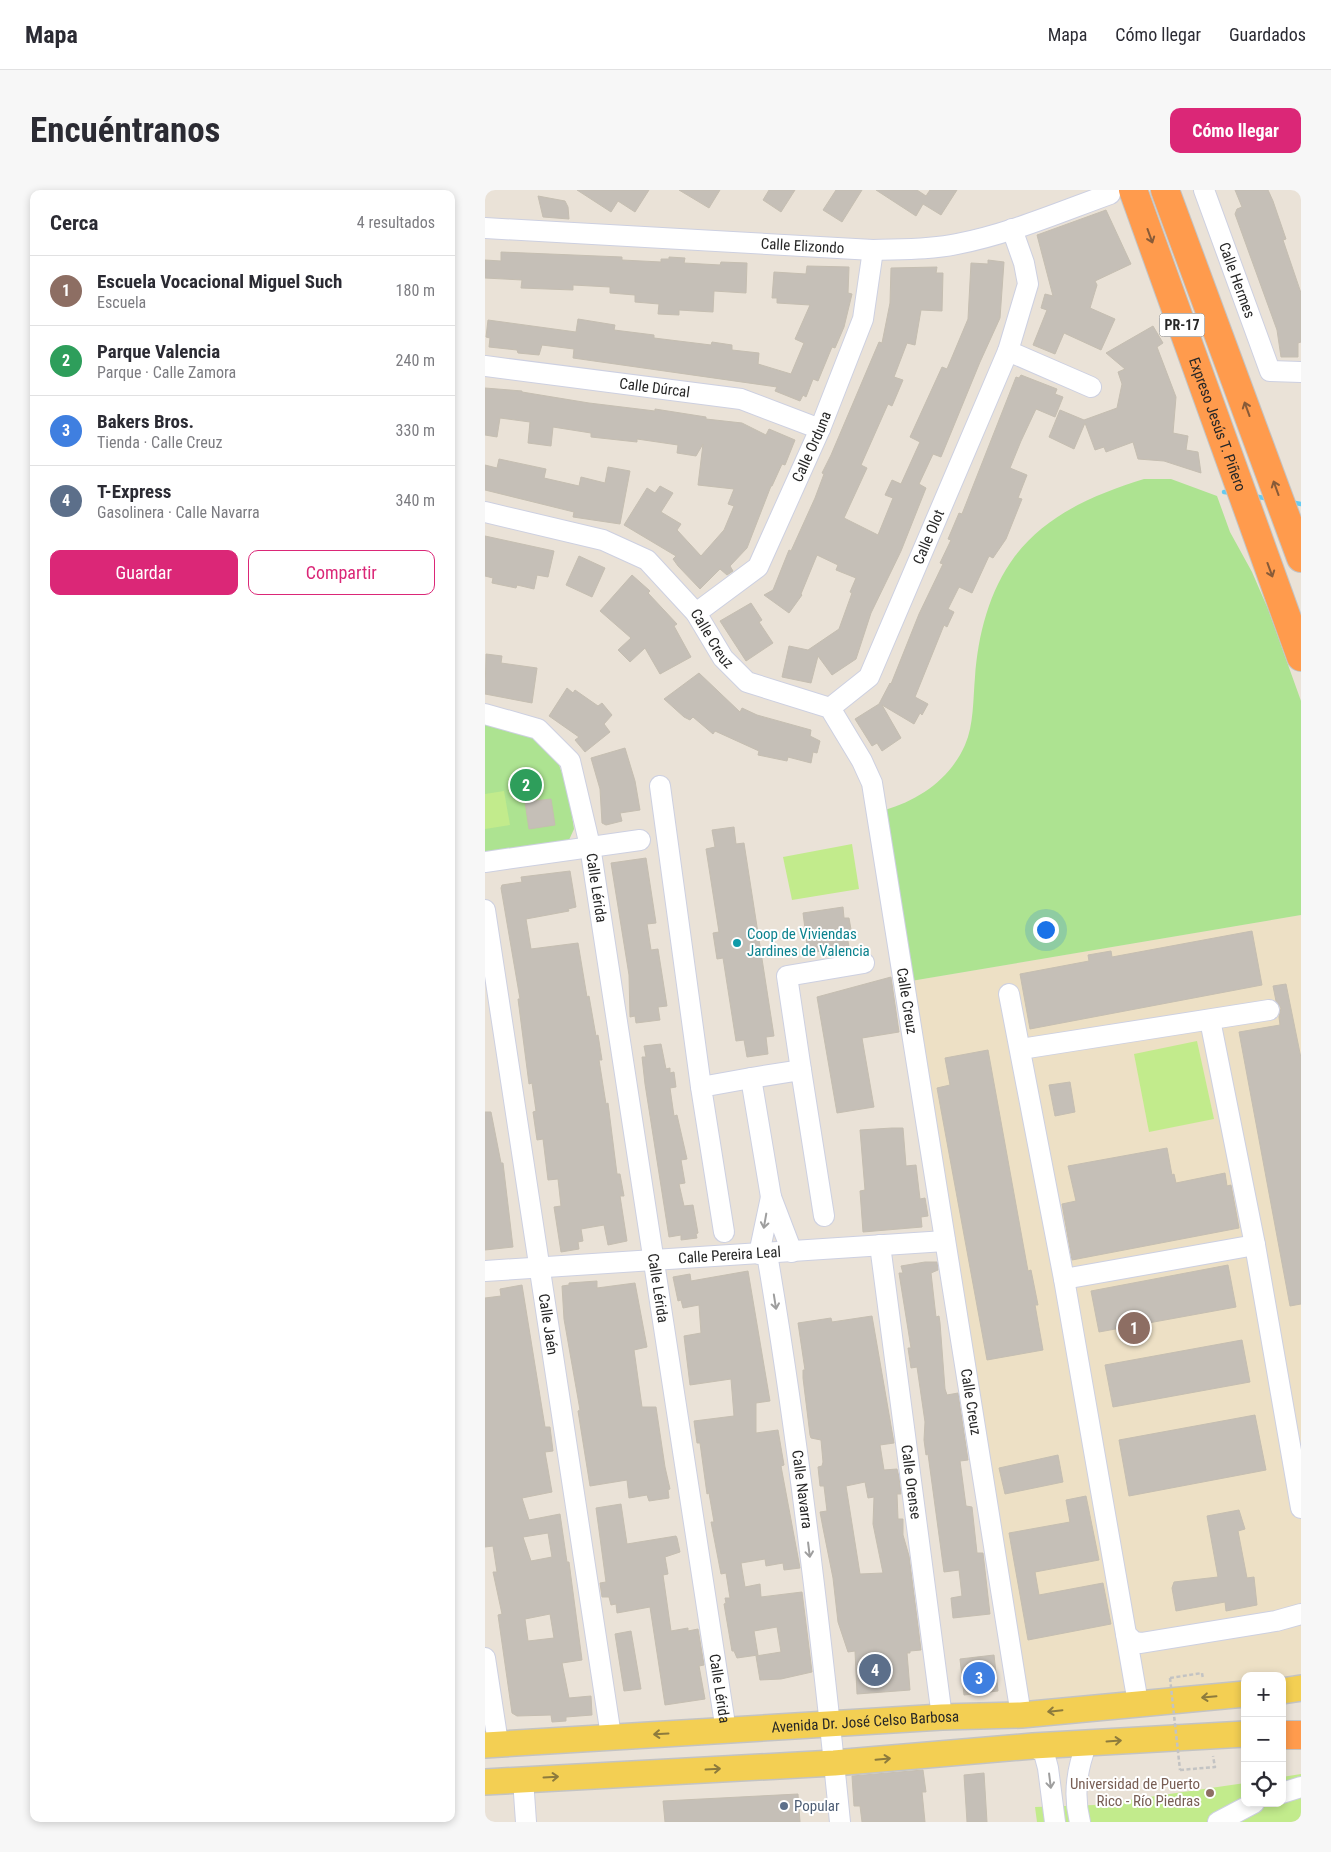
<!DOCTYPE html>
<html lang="es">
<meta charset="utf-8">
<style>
body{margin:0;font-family:"Roboto Condensed",sans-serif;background:#f7f7f7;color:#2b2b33}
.controls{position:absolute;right:15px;bottom:15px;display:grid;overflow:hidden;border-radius:10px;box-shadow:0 2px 8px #0003}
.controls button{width:45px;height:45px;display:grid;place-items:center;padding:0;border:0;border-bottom:1px solid #e1e1e2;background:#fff;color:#2b2b33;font:25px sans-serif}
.you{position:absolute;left:560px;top:739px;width:18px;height:18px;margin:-12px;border:4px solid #fff;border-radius:50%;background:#1a73e8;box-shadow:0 0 0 8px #1a73e833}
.badge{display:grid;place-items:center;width:32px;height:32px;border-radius:50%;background:#db2777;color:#fff;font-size:16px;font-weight:700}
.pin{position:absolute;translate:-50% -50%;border:2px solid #fff;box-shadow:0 1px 5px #0006}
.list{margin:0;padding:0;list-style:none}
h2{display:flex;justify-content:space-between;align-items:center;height:65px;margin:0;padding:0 20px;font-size:21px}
h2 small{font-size:16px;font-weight:400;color:#7c7c81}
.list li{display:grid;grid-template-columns:32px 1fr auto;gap:15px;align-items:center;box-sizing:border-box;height:70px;padding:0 20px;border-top:1px solid #e1e1e2}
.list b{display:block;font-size:19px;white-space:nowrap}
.list p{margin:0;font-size:16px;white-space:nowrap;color:#7c7c81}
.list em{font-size:16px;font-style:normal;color:#7c7c81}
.actions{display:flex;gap:10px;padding:15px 20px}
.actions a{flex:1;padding:11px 0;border:1px solid #db2777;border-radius:10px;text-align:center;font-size:18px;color:#db2777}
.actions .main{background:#db2777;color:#fff}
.icon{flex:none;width:28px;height:28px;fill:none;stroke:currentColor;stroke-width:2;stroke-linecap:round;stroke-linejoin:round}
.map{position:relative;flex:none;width:816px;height:1632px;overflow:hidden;border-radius:10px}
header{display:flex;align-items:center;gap:30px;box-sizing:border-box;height:70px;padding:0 25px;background:#fff;border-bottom:1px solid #e1e1e2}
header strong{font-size:24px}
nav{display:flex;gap:28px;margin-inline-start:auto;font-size:18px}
.intro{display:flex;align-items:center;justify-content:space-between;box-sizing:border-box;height:120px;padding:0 30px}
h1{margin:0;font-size:35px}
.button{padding:12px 22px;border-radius:10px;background:#db2777;color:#fff;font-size:18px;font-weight:700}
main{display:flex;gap:30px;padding:0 30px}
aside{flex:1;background:#fff;border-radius:10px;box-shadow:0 2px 8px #0003}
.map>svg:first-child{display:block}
</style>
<header>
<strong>Mapa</strong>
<nav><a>Mapa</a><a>Cómo llegar</a><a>Guardados</a></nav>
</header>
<div class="intro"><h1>Encuéntranos</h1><a class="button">Cómo llegar</a></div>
<main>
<aside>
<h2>Cerca<small>4 resultados</small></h2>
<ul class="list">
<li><span class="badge" style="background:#8d6e63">1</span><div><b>Escuela Vocacional Miguel Such</b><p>Escuela</p></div><em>180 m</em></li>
<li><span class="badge" style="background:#2e9e5b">2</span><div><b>Parque Valencia</b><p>Parque · Calle Zamora</p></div><em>240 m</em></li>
<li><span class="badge" style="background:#3f7fe0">3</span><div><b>Bakers Bros.</b><p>Tienda · Calle Creuz</p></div><em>330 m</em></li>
<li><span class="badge" style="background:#5c6f8a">4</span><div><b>T-Express</b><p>Gasolinera · Calle Navarra</p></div><em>340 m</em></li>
</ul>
<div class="actions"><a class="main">Guardar</a><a>Compartir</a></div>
</aside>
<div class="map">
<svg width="816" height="1632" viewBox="0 0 816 1632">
<rect width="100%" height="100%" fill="#eae2d7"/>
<!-- education -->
<polygon fill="#ede0c5" points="816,725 816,1487 797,1491 797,1486 760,1486 760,1493 544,1516 426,791"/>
<!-- green -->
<g fill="#ade391">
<path d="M659,289H686L732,306L745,342L767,382L783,419L816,511V725L426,791L400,620C434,610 465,589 480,555C489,535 488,508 490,487C493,445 504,401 530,366C562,324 611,304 659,289Z"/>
<polygon points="0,529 47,547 74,575 83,599 89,639 84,650 0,664"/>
</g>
<!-- pitch -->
<g fill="#c2eb8c">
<polygon points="19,601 25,635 0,639 0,604"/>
<polygon points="367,654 374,699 307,710 298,667"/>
<polygon points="712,851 729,929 664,942 649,864"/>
<polygon points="816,1584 816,1632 552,1632 550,1617 609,1615 760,1593 760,1613 797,1613 797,1587"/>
</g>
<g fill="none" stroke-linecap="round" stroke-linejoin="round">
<!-- stream -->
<g stroke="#66cbf0" stroke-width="4.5">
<polyline points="739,302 748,303"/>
<polyline points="768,306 785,309"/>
<polyline points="805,312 816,314"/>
</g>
</g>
<!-- building -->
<g fill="#c5bfb7" stroke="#c5beb1" fill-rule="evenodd">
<polygon points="92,0 164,0 150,22 133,11 126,22"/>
<polygon points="194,0 235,0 224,18"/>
<polygon points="284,0 310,0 296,22 278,10"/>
<polygon points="351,0 377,0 357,32 338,20"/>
<polygon points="391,0 432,0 441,6 445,0 472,0 456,25 438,14 431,26"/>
<polygon points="750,0 783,0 788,11 801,49 798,50 816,103 816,152 813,153 813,167 796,167 792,140 750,24 752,19 757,17"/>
<polygon points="53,6 80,11 83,17 84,29 58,27"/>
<polygon points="621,20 646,74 610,91 612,95 605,118 630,129 616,160 579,143 570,164 548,155 562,120 556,118 560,104 568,106 552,45"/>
<polygon points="16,62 137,67 137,70 176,72 176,69 184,69 184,67 200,68 199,73 235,75 236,72 262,73 261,103 229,101 228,122 194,120 194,125 173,124 174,114 150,112 150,105 125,103 125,97 88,95 88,100 36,98 37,90 0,88 0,70 16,71"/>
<polygon points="503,70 519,72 515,128 495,172 456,267 448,264 434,294 441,298 416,361 386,423 371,469 347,485 333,466 326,493 297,487 304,456 323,460 354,439 367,403 365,402 371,388 351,380 353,375 332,365 316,404 317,405 304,423 279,405 288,400 304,360 306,361 330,308 339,284 337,283 346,265 394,152 397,153 405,113 406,78 452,77 451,83 458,83 457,121 436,120 430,155 422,153 409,187 418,190 407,216 403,214 376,275 382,278 359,328 393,345 408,308 400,305 407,290 416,294 435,252 425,247 457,177 462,179 483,129 486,73 503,74"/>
<polygon points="322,76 364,77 363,103 367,104 359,137 350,158 347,157 333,191 328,189 321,207 318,205 315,211 290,201 292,197 88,168 89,159 57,155 54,165 33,163 32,160 4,157 5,148 1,147 3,130 91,142 93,129 130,135 129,140 169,145 169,148 226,155 227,152 247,155 247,160 274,163 273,174 306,184 319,153 310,149 325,115 292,113 292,108 287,108 289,82 321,84"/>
<polygon points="668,136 678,153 672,157 691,207 688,243 703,246 701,260 713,262 716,283 679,271 653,269 648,252 621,262 619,257 610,260 600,233 589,259 564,247 575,220 599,230 632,218 637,194 633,182 640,179 621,163"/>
<polygon points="536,185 572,199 570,204 578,207 570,227 551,219 536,251 525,278 542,285 533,308 537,309 521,349 508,368 504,366 487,403 474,397 463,419 469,422 462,437 459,435 430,507 443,514 437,525 435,523 429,534 397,515 416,548 397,561 392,553 387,556 370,529 394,514 405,493 406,494 434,424 458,374 455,373 466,350 463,349 474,323 477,324 531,187 534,188"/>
<polygon points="0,198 37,201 37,202 104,213 170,221 170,219 221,227 221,229 257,233 281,245 284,239 310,250 300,275 297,274 287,296 286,296 262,358 245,376 248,381 242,385 235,379 215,399 193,376 188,369 191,366 139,335 162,298 170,303 175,296 188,303 176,322 196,334 192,340 216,366 239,340 249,316 243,314 249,299 213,295 218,254 211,266 192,263 193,255 152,249 152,252 106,247 106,243 68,237 66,256 43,253 45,232 15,228 12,247 0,245"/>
<polygon points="14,269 61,279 59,288 94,296 96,287 120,293 123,277 145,281 135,334 88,327 89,322 0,300 0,275 12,278"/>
<polygon points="0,346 69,361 63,387 52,385 49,399 32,395 31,398 7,393 8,388 0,386"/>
<polygon points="94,366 120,378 107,407 81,395"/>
<polygon points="147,385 165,401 163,403 192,434 189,436 206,467 175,484 160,458 145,472 133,460 146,448 115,421"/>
<polygon points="266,413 277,430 274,432 288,453 261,471 235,431"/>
<polygon points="1,464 17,466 16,473 52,478 47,513 0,504"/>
<polygon points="214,483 255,522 257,518 272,525 326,540 325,546 335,551 332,563 328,562 326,573 303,567 302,571 273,565 274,561 230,541 228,544 208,527 205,530 199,527 179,509"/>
<polygon points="82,498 88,503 90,500 113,516 117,513 127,525 119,534 125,542 100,562 90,550 94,547 64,526"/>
<polygon points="140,558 150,591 155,620 135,623 137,631 121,635 117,633 115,599 106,568"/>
<polygon points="66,609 70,635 44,639 40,612"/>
<polygon points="249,637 251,654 259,653 289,846 281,847 283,864 262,867 259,850 251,851 238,768 232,769 228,743 234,742 221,659 230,657 227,640"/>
<polygon points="161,668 171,733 162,734 166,760 173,759 182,816 173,817 175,830 151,833 150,826 145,827 144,785 126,673"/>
<polygon points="85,681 91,717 83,719 84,721 41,729 46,759 93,753 102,807 104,806 111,846 113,845 117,870 114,870 121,914 123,913 132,984 135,984 139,1006 135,1006 142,1051 123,1055 119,1035 96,1039 98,1051 93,1052 94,1059 76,1062 69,1017 76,1016 73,989 63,990 58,949 52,950 48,922 51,921 47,893 44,894 33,809 35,809 16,698 17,695 37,692 36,687"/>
<polygon points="358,717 359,728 364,728 367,745 362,745 364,757 323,763 318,723"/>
<polygon points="767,741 777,795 545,839 535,784 604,771 603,765 626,761 627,767"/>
<polygon points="406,787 414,842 377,848 389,917 352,923 332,807"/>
<polygon points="801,794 816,868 816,1114 805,1116 754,842 795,835 794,827 796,818 791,811 788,796"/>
<polygon points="176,854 181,879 185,878 185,883 189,882 191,897 185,898 189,926 192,925 202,969 196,970 200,993 194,994 199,1016 208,1015 213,1043 211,1044 212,1048 196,1050 196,1045 184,1047 160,894 157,867 161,867 159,856"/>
<polygon points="503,860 543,1081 546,1080 553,1115 550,1115 558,1160 502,1170 452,898 465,895 460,868"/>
<polygon points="585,892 590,922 570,926 564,895"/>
<polygon points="0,922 6,922 16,973 18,973 28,1057 0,1060"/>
<polygon points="407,938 418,938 421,976 431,975 435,1009 440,1008 443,1026 436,1027 437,1037 378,1042 375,1001 380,1000 375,940"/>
<polygon points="682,958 687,985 689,984 691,993 740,983 742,996 746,995 754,1038 587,1070 577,1014 591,1011 583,976"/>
<polygon points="440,1072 452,1072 453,1080 446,1083 451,1127 454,1126 455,1133 460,1199 462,1205 473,1203 483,1270 475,1271 481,1316 487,1317 492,1363 498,1363 505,1424 468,1428 466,1408 477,1406 474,1380 459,1382 443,1264 441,1265 439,1250 440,1232 432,1177 426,1178 423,1158 426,1158 414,1083 418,1083 416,1076"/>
<polygon points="743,1075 751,1117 614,1142 606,1101"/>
<polygon points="263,1081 285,1211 271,1213 271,1243 293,1240 299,1275 296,1276 315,1378 299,1380 298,1373 281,1376 280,1369 256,1373 260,1397 275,1394 276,1407 317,1402 327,1482 296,1489 275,1490 271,1466 296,1462 292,1437 269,1441 273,1465 252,1468 249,1461 247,1461 239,1414 241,1413 240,1408 245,1408 241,1383 236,1384 226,1332 229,1332 224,1303 222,1304 215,1253 212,1253 209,1231 249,1226 246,1189 205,1195 199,1146 216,1143 214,1115 198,1118 196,1110 193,1111 188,1087 205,1084 206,1091"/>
<polygon points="112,1091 112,1098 150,1093 162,1157 149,1160 157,1217 171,1217 180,1277 185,1299 183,1300 184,1308 164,1311 162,1305 144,1308 142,1290 105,1296 93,1221 95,1220 79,1129 77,1096 84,1095 84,1093"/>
<path d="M37,1095L60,1237H65L68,1261L60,1262L67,1302L37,1308L44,1330L75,1324L82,1372H84L97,1470L77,1473L84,1508L106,1506L107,1525L81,1527V1531L67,1532L66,1525L32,1526L27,1523L13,1425L17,1424L8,1382H12L8,1356L0,1357V1108L16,1106L15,1099ZM63,1343L67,1367L46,1371L38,1347ZM65,1424L69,1448L43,1451L40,1429Z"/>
<path d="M387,1126L409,1253L395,1255L399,1280L412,1279L414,1287L416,1304H412L413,1329H418V1345L424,1366L436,1460L425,1461V1463H422L425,1500L372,1504L370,1461L363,1462L353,1432L348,1388L338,1338L335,1322L342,1321L339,1296H335L333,1277L337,1276L338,1272L336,1250L326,1248L325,1245L318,1188V1180H320L313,1133L346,1128L347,1132ZM380,1292L383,1308L389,1307L388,1334L398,1383L375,1384L361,1296Z"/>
<polygon points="757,1150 765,1192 628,1217 620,1175"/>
<polygon points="770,1225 781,1280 644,1306 634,1250"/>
<polygon points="573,1265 578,1292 520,1304 514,1278"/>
<polygon points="601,1306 614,1370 550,1382 554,1405 618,1393 626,1434 543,1450 524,1343 585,1332 581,1310"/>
<polygon points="136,1314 142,1354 191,1346 192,1348 195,1362 180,1367 183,1384 178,1385 186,1441 203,1438 203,1441 213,1439 219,1475 214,1476 220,1509 180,1515 165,1417 132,1423 131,1414 126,1415 124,1407 117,1407 115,1393 121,1392 111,1318"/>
<polygon points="754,1320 760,1339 753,1341 762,1388 769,1387 772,1415 741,1421 740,1412 691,1421 687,1398 689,1392 733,1387 722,1326"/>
<polygon points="146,1441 156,1499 139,1501 130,1444"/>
<polygon points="509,1465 513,1501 479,1505 475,1469"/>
<polygon points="438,1580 441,1602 437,1602 440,1632 377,1632 375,1616 369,1616 367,1586"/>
<polygon points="499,1583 502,1632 482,1632 479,1585"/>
<polygon points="313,1604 315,1632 180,1632 178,1611"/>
</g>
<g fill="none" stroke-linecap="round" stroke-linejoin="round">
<!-- minor casing -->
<g stroke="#cdd0e1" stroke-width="22">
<g id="minor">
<path id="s1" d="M719,0L785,181L816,182"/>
<path id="s2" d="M0,38L388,60C416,59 444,60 472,54C524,44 575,22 625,4"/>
<polyline points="523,161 606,197"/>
<path id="s3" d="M0,176L256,209L335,239"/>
<path id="s4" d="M0,322L118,350L162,370L211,423L238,468L262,492L345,518L377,571L387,593L536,1525"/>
<path id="s5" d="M211,423L273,377L335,239L378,129L388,60"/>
<path id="s6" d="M345,518L384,487L523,161L543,94L539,73L527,39"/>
<path id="s7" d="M0,524L53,539L85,571L105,656L241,1541"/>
<polyline points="175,596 216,897"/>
<polyline points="0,672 155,650"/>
<path id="s8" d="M0,720L126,1546"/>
<polyline points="524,804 579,1089 641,1444 649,1452 656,1453 791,1431 816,1424"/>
<polyline points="725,830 770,1055 816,1318"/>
<polyline points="536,859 784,820"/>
<polyline points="316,880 302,786 379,773"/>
<polyline points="286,1007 266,888 316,880 339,1026"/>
<polyline points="239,1042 216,897 266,888"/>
<path id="s9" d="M395,1055L457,1527"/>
<polyline points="274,1064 286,1007 307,1062"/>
<path id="s10" d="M282,1064C314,1252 336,1442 355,1632"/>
<path id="s11" d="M0,1081L460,1051"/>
<polyline points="579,1089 770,1055"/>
<polyline points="641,1444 653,1513"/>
<polyline points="0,1468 13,1553"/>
<polyline points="548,1556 559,1563 563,1578 570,1632"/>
<polyline points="38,1589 41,1632"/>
<polyline points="797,1603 816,1597"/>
<path d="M595,1632C588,1605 592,1578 602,1553"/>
<polyline points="733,1632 769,1613"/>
</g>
</g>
<!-- major casing -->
<g stroke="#c3c3c3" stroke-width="28">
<g id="major">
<polyline points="797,1501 816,1498"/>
<path id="s12" d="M0,1555L457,1527L536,1525L760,1504"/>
<polyline points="0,1592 349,1573 548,1556 760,1544"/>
</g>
</g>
<!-- highway casing -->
<g stroke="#c3c3c3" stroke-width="30">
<g id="highway">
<path id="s13" d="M648,0L816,467"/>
<polyline points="680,0 816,368"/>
<polyline points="797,1545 816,1545"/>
</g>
</g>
<!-- path -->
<g stroke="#c3c3c3" stroke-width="2.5" stroke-dasharray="4 2.5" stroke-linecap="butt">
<polyline points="685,1488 717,1483 718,1489"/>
<polyline points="695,1580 730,1577 728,1566"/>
</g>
<!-- minor -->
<use href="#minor" stroke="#fff" stroke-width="20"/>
<!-- major -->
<use href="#major" stroke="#f3cf53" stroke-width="25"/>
<!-- highway -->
<use href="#highway" stroke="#ff9b4d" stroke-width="28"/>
<!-- path-bridge -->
<polyline stroke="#c3c3c3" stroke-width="2.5" stroke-dasharray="4 2.5" stroke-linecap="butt" points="685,1488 695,1580"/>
</g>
<!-- one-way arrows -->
<defs><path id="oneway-shaft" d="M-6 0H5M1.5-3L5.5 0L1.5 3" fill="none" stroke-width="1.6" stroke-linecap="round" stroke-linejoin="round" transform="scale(1.25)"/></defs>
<g stroke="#885b38">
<use href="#oneway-shaft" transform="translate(665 46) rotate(70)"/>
<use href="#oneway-shaft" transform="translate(762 219) rotate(-110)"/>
<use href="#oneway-shaft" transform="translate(791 298) rotate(-110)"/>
<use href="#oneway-shaft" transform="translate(785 380) rotate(70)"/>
</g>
<g stroke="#9e9e9e">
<use href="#oneway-shaft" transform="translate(280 1031) rotate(100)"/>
<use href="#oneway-shaft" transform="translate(290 1112) rotate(81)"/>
<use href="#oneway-shaft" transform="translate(324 1360) rotate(83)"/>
<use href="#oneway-shaft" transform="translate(565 1591) rotate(83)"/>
</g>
<g stroke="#8d7b3d">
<use href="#oneway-shaft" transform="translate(724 1507) rotate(175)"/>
<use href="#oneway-shaft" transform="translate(570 1521) rotate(174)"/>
<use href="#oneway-shaft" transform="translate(176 1544) rotate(177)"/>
<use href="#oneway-shaft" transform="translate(629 1551) rotate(-4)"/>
<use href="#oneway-shaft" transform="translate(398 1569) rotate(-5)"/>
<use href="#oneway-shaft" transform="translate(228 1579) rotate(-3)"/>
<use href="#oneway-shaft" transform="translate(66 1587) rotate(-3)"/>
</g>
<!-- markers -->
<circle fill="#0f9aa8" stroke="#fff" stroke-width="2" cx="252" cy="753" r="5"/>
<circle fill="#8d6e63" stroke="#fff" stroke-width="2" cx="725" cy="1603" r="5"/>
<circle fill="#5c6f8a" stroke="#fff" stroke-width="2" cx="299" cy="1616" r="5"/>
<g text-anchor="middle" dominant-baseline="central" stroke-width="4" stroke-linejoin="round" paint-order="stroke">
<!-- shield labels -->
<rect fill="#fff" stroke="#686868" stroke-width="1" x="674.5" y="123.5" width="45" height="23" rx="4"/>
<g font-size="14" font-weight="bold" fill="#272727">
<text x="697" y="135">PR-17</text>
</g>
<!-- street labels -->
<g font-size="15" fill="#272727" stroke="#fff">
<text stroke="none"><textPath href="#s2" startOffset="318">Calle Elizondo</textPath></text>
<text stroke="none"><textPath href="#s1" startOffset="96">Calle Hermes</textPath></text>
<text stroke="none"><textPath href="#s3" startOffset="171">Calle Dúrcal</textPath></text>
<text stroke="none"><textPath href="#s13" startOffset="249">Expreso Jesús T. Piñero</textPath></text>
<text stroke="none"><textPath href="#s5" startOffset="209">Calle Orduna</textPath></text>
<text stroke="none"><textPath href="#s6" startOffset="202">Calle Olot</textPath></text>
<text stroke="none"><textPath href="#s4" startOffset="272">Calle Creuz</textPath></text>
<text stroke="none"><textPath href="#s7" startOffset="230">Calle Lérida</textPath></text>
<text stroke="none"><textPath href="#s4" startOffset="722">Calle Creuz</textPath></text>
<text stroke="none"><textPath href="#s11" startOffset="245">Calle Pereira Leal</textPath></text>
<text stroke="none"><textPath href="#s7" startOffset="635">Calle Lérida</textPath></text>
<text stroke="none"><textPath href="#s8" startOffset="419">Calle Jaén</textPath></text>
<text stroke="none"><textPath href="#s4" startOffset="1128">Calle Creuz</textPath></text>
<text stroke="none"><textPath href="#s9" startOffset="239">Calle Orense</textPath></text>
<text stroke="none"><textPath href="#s10" startOffset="238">Calle Navarra</textPath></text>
<text stroke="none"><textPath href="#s7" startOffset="1040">Calle Lérida</textPath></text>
<text stroke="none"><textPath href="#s12" startOffset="381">Avenida Dr. José Celso Barbosa</textPath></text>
</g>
<!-- culture labels -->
<g font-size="15" fill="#0d838f" stroke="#fff" text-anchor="start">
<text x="262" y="744">Coop de Viviendas<tspan x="262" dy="17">Jardines de Valencia</tspan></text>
</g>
<!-- education labels -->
<g font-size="15" fill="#785e54" stroke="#fff" text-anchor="end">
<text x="715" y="1594">Universidad de Puerto<tspan x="715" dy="17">Rico - Río Piedras</tspan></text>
</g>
<!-- service labels -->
<g font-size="15" fill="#4e5e75" stroke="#fff" text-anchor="start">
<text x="309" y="1616">Popular</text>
</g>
</g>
</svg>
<div class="controls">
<button>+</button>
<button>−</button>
<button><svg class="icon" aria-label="locate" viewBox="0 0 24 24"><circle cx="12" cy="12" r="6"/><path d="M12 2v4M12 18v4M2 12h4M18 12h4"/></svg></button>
</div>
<div class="you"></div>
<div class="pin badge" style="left:649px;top:1138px;background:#8d6e63">1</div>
<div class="pin badge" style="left:41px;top:595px;background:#2e9e5b">2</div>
<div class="pin badge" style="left:494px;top:1488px;background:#3f7fe0">3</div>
<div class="pin badge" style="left:390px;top:1480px;background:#5c6f8a">4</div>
</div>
</main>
